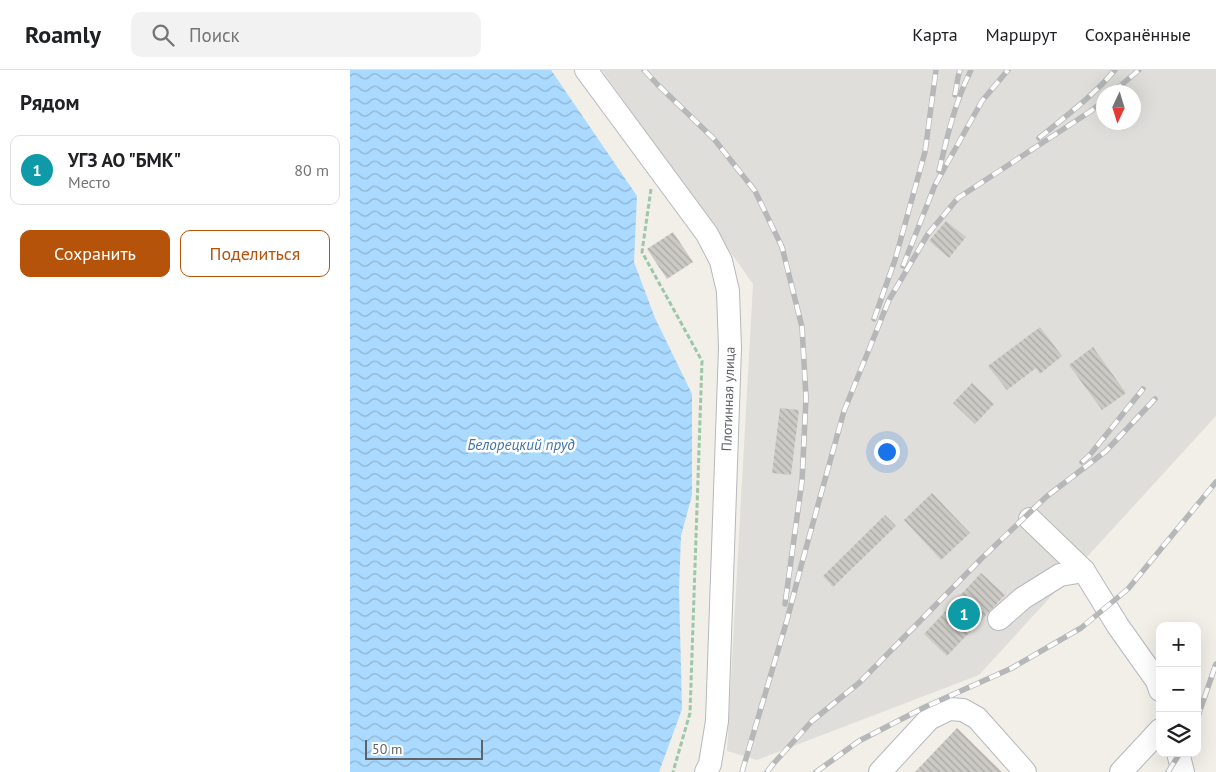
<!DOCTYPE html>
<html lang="ru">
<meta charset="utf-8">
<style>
body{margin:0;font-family:"PT Sans",sans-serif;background:#f2f2f2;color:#202124}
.controls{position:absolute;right:15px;bottom:15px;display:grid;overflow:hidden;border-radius:10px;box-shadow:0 5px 20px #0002}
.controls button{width:45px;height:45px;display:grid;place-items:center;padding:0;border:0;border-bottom:1px solid #e0e0e0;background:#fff;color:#202124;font:25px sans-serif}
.compass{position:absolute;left:746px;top:15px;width:45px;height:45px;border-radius:50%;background:#fff;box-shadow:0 5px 20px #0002;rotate:184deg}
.scale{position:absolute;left:15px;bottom:12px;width:118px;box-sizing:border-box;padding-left:5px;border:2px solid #5f6368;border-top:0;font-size:14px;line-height:18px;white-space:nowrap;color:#5f6368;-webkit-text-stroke:4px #fff;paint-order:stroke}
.you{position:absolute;left:536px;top:381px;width:18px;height:18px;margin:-12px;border:4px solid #fff;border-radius:50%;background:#1a73e8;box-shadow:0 0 0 8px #1a73e833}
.badge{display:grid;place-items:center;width:32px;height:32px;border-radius:50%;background:#b45309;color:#fff;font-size:16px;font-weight:700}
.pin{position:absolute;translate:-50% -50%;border:2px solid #fff;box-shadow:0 1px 5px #0006}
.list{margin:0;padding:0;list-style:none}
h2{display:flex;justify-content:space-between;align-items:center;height:65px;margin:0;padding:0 20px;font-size:21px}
h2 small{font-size:16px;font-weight:400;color:#757577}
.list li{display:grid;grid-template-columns:32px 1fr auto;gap:15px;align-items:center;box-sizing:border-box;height:70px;margin:0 10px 10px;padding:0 10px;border:1px solid #e0e0e0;border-radius:10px}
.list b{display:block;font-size:19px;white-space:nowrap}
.list p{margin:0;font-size:16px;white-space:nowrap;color:#757577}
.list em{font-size:16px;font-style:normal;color:#757577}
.actions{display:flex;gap:10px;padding:15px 20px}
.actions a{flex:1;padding:11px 0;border:1px solid #b45309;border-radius:10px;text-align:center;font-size:18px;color:#b45309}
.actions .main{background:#b45309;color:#fff}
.icon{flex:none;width:28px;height:28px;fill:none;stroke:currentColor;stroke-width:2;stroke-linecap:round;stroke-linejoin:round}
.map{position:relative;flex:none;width:866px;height:702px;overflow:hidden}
header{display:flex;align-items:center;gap:30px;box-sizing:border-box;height:70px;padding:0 25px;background:#fff;border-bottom:1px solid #e0e0e0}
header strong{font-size:24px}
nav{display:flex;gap:28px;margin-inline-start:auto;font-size:18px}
.search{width:350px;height:45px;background:#f2f2f2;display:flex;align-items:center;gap:12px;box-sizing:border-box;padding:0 18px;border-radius:10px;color:#757577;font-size:19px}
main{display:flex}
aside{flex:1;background:#fff}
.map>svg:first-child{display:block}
</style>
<header>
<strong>Roamly</strong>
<div class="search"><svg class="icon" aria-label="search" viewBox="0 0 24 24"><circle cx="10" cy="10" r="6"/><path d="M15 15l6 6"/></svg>Поиск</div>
<nav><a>Карта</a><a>Маршрут</a><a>Сохранённые</a></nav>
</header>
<main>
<aside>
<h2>Рядом<small></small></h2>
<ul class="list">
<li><span class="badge" style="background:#0f9aa8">1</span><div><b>УГЗ АО &quot;БМК&quot;</b><p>Место</p></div><em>80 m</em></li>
</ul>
<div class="actions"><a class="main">Сохранить</a><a>Поделиться</a></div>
</aside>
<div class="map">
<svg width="866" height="702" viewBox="0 0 866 702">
<defs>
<pattern id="water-waves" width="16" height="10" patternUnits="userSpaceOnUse" patternTransform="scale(1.25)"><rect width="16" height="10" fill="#aadaff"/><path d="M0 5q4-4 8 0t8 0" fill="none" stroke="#8eb4d2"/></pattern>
<pattern id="building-back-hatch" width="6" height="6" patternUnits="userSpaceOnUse" patternTransform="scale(1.25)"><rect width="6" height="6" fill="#cccac5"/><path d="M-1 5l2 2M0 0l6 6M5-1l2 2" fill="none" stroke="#a9a8a4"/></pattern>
</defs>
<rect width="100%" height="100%" fill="#f1efe8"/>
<!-- industrial -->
<path fill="#e0deda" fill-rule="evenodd" d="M252,0H866V346L629,605L407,690L377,681L403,214ZM754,22H784V52H754Z"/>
<!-- water -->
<polygon fill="url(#water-waves)" points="0,0 201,0 287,126 284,192 305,248 342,324 342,425 331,466 329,519 332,639 309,702 0,702"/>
<!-- building -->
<g fill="url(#building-back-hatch)">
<polygon points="596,151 616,167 599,188 579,171"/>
<polygon points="323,162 343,192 317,209 297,179"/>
<polygon points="690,257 712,286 690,304 686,298 657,320 638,296"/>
<polygon points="743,277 776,323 752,340 719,295"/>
<polygon points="622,313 644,334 625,354 603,333"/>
<polygon points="430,338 449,340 441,405 422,403"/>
<polygon points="582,423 620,463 591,490 554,450"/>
<polygon points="535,445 546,456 483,517 473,506"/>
<polygon points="631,503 655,525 597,586 574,564"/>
<polygon points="607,658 652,702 565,702"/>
</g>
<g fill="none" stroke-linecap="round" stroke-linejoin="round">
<!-- minor casing -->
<g stroke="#b5b8bc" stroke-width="24">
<g id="minor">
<polyline points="236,0 357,164 371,191 378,221 380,278 367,651 360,694 356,702"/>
<polyline points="680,449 734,501 768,556 807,611 810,620"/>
<polyline points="649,549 673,528 710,505 734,501"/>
<polyline points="828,683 833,702"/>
<polyline points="530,702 579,649 599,639 613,640 627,648 675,702"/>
<polyline points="771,702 810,660"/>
</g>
</g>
<!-- path -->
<polyline stroke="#9cc7a9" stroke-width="3" stroke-dasharray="5 2.5" stroke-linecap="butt" points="301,119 292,182 352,291 340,643 323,702"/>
<!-- minor -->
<use href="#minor" stroke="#fff" stroke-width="22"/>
<!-- rail casing -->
<g stroke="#b6b7b8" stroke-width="5.5">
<g id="rail">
<polyline points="294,0 307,14 364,69 405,121 432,177 452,257 456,328 452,411 435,534"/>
<polyline points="763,22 789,0"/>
<polyline points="605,25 608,7 610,0"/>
<path d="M689,68C715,47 743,26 765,0"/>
<path d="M589,101C597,67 605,32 621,0"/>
<polyline points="553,196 585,115 632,31 658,0"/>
<polyline points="524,249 545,190 575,82 586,0"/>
<polyline points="732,392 739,386 793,319"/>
<polyline points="847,649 866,594"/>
<polyline points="392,702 437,550 453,489 494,341 539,230 578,164 608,128 741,41 754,30"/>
<polyline points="417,702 424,693 462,651 509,613 632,488 696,427 756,381 805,329"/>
<polyline points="466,702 509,671 575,637 662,598 731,558 778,519 866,412"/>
<polyline points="818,702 830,683"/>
</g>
</g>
<!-- rail -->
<use href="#rail" stroke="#fff" stroke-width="4" stroke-dasharray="11" stroke-linecap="butt"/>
</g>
<g text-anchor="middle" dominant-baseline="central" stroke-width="5" stroke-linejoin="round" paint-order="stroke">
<!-- street labels -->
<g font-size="14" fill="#5f6368" stroke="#fff">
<text transform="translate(378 329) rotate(-88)">Плотинная улица</text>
</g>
<!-- water labels -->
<g font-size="15" font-style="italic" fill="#4174aa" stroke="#fff">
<text x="171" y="374">Белорецкий пруд</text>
</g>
</g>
</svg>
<div class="controls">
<button>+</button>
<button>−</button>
<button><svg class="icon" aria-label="layers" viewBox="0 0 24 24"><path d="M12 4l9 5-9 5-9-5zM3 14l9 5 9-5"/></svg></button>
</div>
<svg class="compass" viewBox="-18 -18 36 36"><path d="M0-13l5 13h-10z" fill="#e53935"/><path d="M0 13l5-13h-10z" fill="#757577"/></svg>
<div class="scale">50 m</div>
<div class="you"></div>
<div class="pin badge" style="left:614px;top:544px;background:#0f9aa8">1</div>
</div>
</main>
